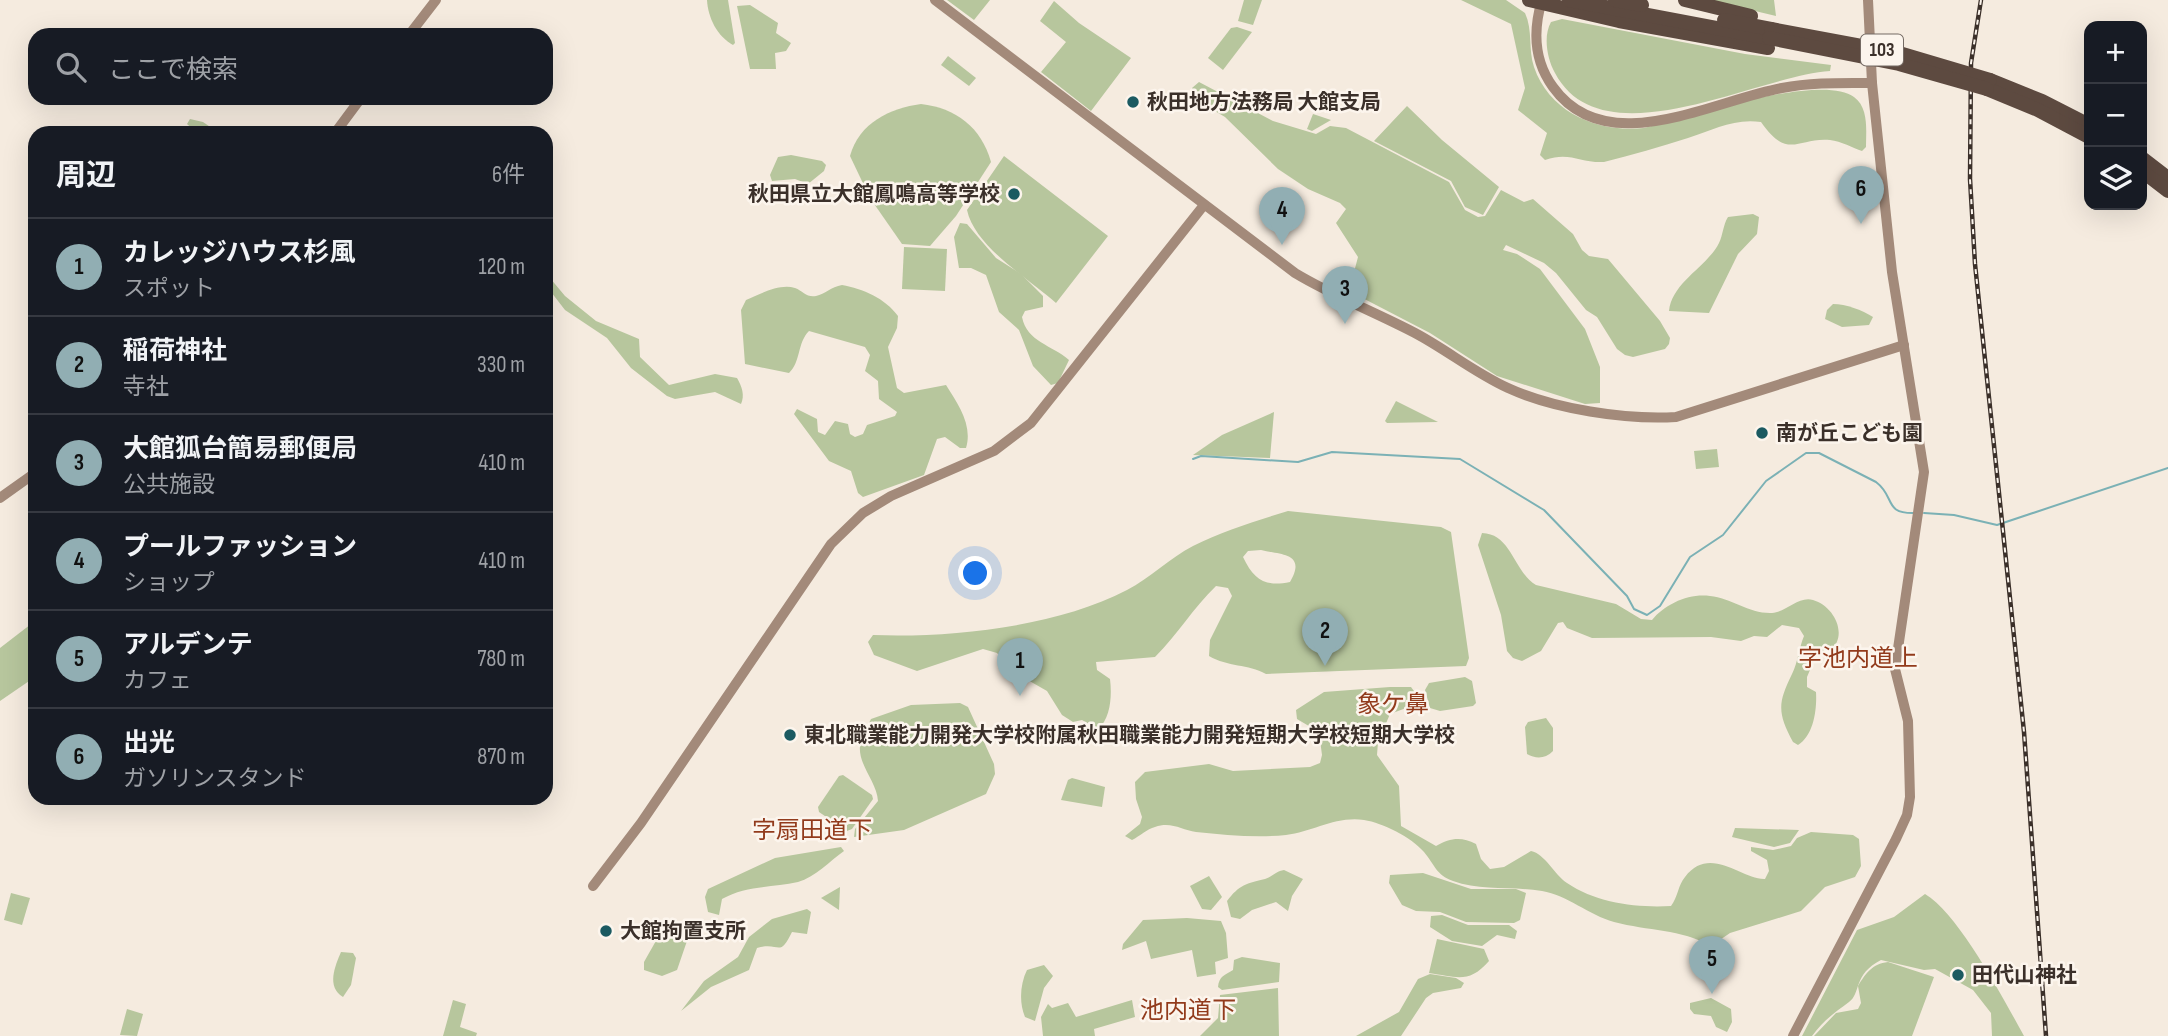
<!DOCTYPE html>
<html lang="ja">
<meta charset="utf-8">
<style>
body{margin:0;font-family:"Sofia Sans Condensed","Noto Sans JP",sans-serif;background:#20242c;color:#f1f3f6}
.controls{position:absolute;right:21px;top:21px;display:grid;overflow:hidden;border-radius:14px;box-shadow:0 7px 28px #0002}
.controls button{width:63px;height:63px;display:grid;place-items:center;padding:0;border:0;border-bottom:2px solid #363941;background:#171b24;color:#f1f3f6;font:35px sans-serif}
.you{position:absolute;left:976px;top:574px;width:24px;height:24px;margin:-18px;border:5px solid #fff;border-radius:50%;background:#1a73e8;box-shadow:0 0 0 10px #1a73e833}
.badge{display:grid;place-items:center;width:46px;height:46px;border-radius:50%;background:#91aeb3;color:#111;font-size:23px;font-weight:700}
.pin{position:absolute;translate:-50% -58px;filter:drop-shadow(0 2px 4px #0008)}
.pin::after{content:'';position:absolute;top:37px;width:24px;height:21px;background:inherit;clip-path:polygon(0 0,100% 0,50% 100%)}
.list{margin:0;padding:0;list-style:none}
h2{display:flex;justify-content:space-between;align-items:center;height:91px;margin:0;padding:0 28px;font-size:30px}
h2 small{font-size:23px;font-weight:400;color:#9ea1a6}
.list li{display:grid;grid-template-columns:46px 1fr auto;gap:21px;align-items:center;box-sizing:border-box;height:98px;padding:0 28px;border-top:2px solid #363941}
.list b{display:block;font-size:26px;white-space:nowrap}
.list p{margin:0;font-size:23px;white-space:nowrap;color:#9ea1a6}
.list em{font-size:23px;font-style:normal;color:#9ea1a6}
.icon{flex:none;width:38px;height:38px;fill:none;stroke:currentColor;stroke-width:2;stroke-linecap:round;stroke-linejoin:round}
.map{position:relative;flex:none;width:2168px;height:1036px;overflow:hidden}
.search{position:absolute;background:#171b24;box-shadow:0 7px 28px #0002;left:28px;top:28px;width:525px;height:77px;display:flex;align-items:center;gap:18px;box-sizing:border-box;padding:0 24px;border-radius:21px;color:#9ea1a6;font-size:26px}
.panel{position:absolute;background:#171b24;box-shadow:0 7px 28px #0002;left:28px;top:126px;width:525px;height:679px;border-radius:21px}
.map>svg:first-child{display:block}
</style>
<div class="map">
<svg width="2168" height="1036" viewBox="0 0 2168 1036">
<rect width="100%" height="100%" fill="#f5ebdf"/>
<!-- green -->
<g fill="#b7c69d" fill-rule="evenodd">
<path d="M707,0H728L735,43L733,45C717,36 708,18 707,0Z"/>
<polygon points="947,0 990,0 974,20"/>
<polygon points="1244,0 1262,0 1253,25 1238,21"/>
<path d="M1461,0H1506L1525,13C1533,30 1528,50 1534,67C1550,114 1600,133 1644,128C1685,118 1821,72 1854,97C1869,108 1866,130 1866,147L1862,151C1853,148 1841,141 1830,140C1798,137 1788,161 1761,122C1734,118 1713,130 1688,138C1660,147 1632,155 1604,162C1579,163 1570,151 1545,160L1540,155L1547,133L1518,110L1525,88L1511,24Z"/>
<polygon points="1709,0 1774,0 1776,16"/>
<polygon points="1054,1 1079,23 1131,58 1091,111 1041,72 1066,42 1040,21"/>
<polygon points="750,5 778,23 776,33 791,43 786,51 775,53 776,69 750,69 737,6"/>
<path d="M1562,19L1745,54L1831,65L1830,71C1756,76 1602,162 1555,73C1547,59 1543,36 1551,22Z"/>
<polygon points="1237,27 1252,32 1223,70 1208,58 1231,28"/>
<polygon points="948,56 976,78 969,86 941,65"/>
<polygon points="1199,82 1273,121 1316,134 1330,126 1346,128 1449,182 1465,210 1478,217 1485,216 1501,190 1524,202 1533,199 1573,234 1582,250 1589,256 1608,259 1660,321 1670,338 1669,344 1665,349 1633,357 1625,355 1617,349 1597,317 1586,310 1556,273 1544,263 1506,245 1503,250 1517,254 1540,269 1585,329 1600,367 1600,403 1585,404 1497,376 1430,333 1349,291 1358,257 1336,223 1346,209 1340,203 1308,189 1278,169 1225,117 1193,98 1192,88"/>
<path d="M921,104C956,108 981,127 991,162L956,216L930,246L902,244L870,198L850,156C859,123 890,108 921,104Z"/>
<polygon points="1407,106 1442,140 1499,187 1483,215 1465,207 1451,181 1374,141"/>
<polygon points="1313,114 1331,120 1312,131 1307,129"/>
<polygon points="190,119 203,122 219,133 197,133 187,124"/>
<polygon points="791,155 822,161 826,165 824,171 808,184 795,179 772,181 770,175 778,157"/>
<path d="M1004,156L1108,236L1056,303C1028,278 975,247 967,210Z"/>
<path d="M1753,214L1759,217L1757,234L1738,254L1709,313L1669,311C1672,282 1707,267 1719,243C1723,235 1723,225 1728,217Z"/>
<path d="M960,223L967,224L996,258L1021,274L1043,296V307L1025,311L1022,317C1027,342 1052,345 1069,360L1058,383L1051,385L1033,366L1019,330L999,312L986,275L971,268H959L954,237Z"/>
<polygon points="904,247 947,249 945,291 902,289"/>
<path d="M550,278L565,296L596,321L639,339L640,357L669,385L715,374L737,378C742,387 745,395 741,404L715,392L675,399L667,396L631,368L607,338L565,310L548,288Z"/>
<path d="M842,285C863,289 885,298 898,316L897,328L888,347L897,388L904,393L946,385C958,404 973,425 966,448H960L945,437L937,439L924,475L863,497L858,493L851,471L829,461L794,414L797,409L817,419L818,432L825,435L835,421L848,424L850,434L855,437L863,434L867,425L895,416L897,412L879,399L878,381L865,371L870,355L865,347L809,331C797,343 801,362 789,373L745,364L741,310L746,300C760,294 780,283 795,288C803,291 807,298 816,296C825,294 831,287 842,285Z"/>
<path d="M1833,304C1846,304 1862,310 1873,317L1869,325L1842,327L1825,319L1827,310Z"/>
<polygon points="1396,401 1438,422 1387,423 1385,421"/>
<polygon points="1274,412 1270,458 1193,455 1222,435"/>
<polygon points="1717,449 1719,467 1696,469 1694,451"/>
<path d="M1288,511L1441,527L1451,532L1469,658L1466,666L1266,674C1248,664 1228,667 1209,656L1210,640L1232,596L1228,588L1216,586C1193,608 1178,634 1155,657L1096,662L1097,670L1110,679C1112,695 1111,718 1098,729L1082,720L1073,722L1062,715L1047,691L1014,672L997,653L983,649L917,671L874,655L868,642L873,635C951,638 1056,627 1127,590C1150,578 1170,558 1193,546C1223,531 1255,521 1288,511ZM1261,550C1281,555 1307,553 1290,582C1265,587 1254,580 1243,557L1248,551Z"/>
<path d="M1482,533C1512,534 1513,571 1536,585L1616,604L1641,619L1652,620C1665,604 1689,593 1710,596C1731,598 1750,614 1772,613C1787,612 1798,596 1813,600C1834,606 1849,635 1830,651C1826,655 1819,656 1815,658L1807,677V687L1816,692C1817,709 1814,735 1798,745L1793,742C1777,712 1778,703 1792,674C1798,662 1799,648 1804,636L1799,628L1782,625L1767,637L1754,636L1741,641L1711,637L1592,638L1567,628L1563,622L1558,623L1541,651L1522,661L1513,658L1507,651L1501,615L1478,545Z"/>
<polygon points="35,621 35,677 0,701 0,648"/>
<polygon points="1465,677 1472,681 1476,703 1473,706 1440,711 1430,708 1425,690 1429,683"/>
<path d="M1390,687H1411L1419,698L1417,704L1390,714L1378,742L1377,755L1399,786L1401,826L1436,846C1450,838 1461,836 1476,844L1481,859L1490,869L1504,867L1531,851C1545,854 1554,874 1567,883C1596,903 1637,908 1671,906C1678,897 1678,885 1685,877C1710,844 1742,880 1765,879L1769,871L1767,860L1751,851V847L1773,850L1791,846L1797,838L1811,832L1853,835L1859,839L1861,866L1855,877L1825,887L1801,911L1730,933L1711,946C1681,929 1648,931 1614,922C1589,915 1567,895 1542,891C1512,886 1481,891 1453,881C1436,875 1435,865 1424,852C1411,837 1383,823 1364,820C1335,816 1313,832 1286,835C1257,838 1225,835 1196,832C1182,830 1171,821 1155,827C1147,829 1140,836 1132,840L1125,836L1140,824L1142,817L1136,799L1135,782L1145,772L1209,764L1233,771L1310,767L1320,763L1322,755L1319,732L1297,719L1296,710L1324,692Z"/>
<path d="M960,703L968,707L994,764L995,774L986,794L904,830L854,837L855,829L878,801C877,782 858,765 860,746C861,738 867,727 871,719L911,705Z"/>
<path d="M1546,718L1553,728V751C1545,759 1536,759 1527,754L1525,727L1528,722Z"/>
<polygon points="843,775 872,795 873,799 852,829 847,831 819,812 818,807 839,776"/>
<polygon points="1072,778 1105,787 1102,807 1061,800 1068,780"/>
<polygon points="1735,828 1799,830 1790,843 1774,847 1732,837"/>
<path d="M841,847L844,851C830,861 815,877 798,882C772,888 746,885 722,899L719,915L708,912L705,897L708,889L775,858Z"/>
<path d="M1284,870L1303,879L1292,896L1288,911L1276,902L1252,910L1240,919L1231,917L1227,901C1239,885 1247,883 1265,879C1272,877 1276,871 1284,870Z"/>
<polygon points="1423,873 1471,889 1516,889 1526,893 1520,920 1514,923 1466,922 1440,912 1416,911 1402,905 1389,883 1390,875"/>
<polygon points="1209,876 1222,897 1211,910 1202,909 1190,886"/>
<polygon points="840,887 839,910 821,898"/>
<polygon points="11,893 30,898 22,925 4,920"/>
<path d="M1925,894C1959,914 2004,1000 2024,1036H1992L1991,1013L1973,990L1935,969L1924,970L1881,960C1853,974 1861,994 1849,1002C1834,1013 1823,1021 1812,1036H1802L1857,930L1894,917Z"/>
<path d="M807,909L811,912L807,934L792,932C779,959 780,941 757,948L749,970L711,987L681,1011L704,981L738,957L749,937L772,919Z"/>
<polygon points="1442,915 1468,925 1509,925 1517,931 1515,939 1497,935 1482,946 1452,941 1430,927 1431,916"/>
<polygon points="1187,918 1221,921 1226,933 1228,958 1215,962 1216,974 1197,977 1192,950 1151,959 1146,941 1122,950 1123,944 1143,920"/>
<polygon points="675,936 687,941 677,970 662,976 644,970 644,962 657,939"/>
<path d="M1437,939L1484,949L1489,961C1469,984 1457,977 1429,973Z"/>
<path d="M341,952L353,953L356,958L351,985L343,997C326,987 335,966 341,952Z"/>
<path d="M1242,957L1280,963L1279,982L1222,990L1218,987C1219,976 1225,975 1233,970L1234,960Z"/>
<path d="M1888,962L1934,977L1912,1036H1814L1836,1013L1858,1009L1861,1003L1858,986C1866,973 1872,964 1888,962Z"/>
<path d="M1044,965L1053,976L1044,988L1035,1021L1025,1017C1019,1003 1020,984 1027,970Z"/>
<polygon points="1430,974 1456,978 1464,983 1461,988 1433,993 1426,998 1401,1036 1356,1036 1399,1012 1418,979"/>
<polygon points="1278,988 1279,1036 1200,1036 1218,1018 1220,995"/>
<polygon points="1711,998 1731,1009 1732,1022 1727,1032 1716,1027 1711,1016 1694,1014 1690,1009 1690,1003"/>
<polygon points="453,1000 466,1004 460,1027 477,1033 476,1036 443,1036"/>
<polygon points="1132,1000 1135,1017 1094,1029 1095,1036 1043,1036 1041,1017 1048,1004 1052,1008 1068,1003 1076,1017"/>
<polygon points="127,1009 143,1014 137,1036 120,1035"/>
</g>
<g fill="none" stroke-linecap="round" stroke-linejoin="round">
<!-- stream -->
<g stroke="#7bb1b5" stroke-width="2">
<path d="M1193,459L1201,456L1298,462L1332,452L1460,459L1544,510L1627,596L1634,609L1647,615L1660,606L1690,557L1723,535L1766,481L1806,453H1819L1876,482C1896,497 1883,514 1915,513"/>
<polyline points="1924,513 1954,515 1997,525 2168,468"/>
</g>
<!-- secondary -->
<g stroke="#a38a7a" stroke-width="10">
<path d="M935,0L1295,273C1333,296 1375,312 1415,333C1447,350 1475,373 1508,388C1554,409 1625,420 1676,417L1904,345"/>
<path d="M1542,0C1533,30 1534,61 1553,87C1606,161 1711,101 1782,88C1812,82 1842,83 1872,83"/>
<polyline points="409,35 436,0"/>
<polyline points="335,133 361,98"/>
<polyline points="0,498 35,473"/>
<polyline points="593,886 641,823 831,544 863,513 891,496 994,451 1031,423 1204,205"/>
<polyline points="1793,1036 1896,839 1907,815 1910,797 1908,721 1895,669 1924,472 1892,272 1872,83 1868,0"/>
</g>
<!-- highway -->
<g stroke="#5d4a40" stroke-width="14">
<polyline points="1529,0 1619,21 1768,48"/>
<polyline points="1569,0 1769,38"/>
<polyline points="1615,0 1642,5"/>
<polyline points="1685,0 1751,16"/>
<polyline points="1724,20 1771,29"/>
<polyline points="1990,80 2042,101 2089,125"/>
<polyline points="1987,89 2038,110 2089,137"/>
<polyline points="2142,158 2168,178"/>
<polyline points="2142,171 2168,191"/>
</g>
<!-- rail casing -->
<g stroke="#3b302a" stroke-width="4.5">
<polyline id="rail" points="1981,0 1971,63 1970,179 1975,264 2024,732 2046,1036"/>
</g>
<!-- rail -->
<use href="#rail" stroke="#fcf5ed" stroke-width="2" stroke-dasharray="5" stroke-linecap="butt"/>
<!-- highway-bridge -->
<g stroke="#5d4a40" stroke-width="14">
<polyline points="1771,29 1899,53 1990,80"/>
<polyline points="1769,38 1899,64 1987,89"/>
</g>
</g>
<!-- markers -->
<g fill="#1b5a61" stroke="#fcf5ed" stroke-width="2.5">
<circle cx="1133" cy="102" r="7"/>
<circle cx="1014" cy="194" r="7"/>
<circle cx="1762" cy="433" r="7"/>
<circle cx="790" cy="735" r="7"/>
<circle cx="606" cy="931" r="7"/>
<circle cx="1958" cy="975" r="7"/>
</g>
<g text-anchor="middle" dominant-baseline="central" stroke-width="5" stroke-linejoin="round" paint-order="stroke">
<!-- shield labels -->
<rect fill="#fcf5ed" stroke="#756b64" stroke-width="2" x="1861" y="34.5" width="42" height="31" rx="5"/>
<g font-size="19" font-weight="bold" fill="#3b302a">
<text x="1882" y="50">103</text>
</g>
<!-- poi labels -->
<g font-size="21" font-weight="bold" fill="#3b302a" stroke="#fcf5ed" text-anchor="start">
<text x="1147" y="102">秋田地方法務局 大館支局</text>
<text x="1000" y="194" text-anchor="end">秋田県立大館鳳鳴高等学校</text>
<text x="1776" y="433">南が丘こども園</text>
<text x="804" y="735">東北職業能力開発大学校附属秋田職業能力開発短期大学校短期大学校</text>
<text x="620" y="931">大館拘置支所</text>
<text x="1972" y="975">田代山神社</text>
</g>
<!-- quarter labels -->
<g font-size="24" fill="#923b1c" stroke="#fcf5ed">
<text x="1858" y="658">字池内道上</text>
<text x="1393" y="704">象ケ鼻</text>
<text x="812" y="830">字扇田道下</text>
<text x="1188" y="1010">池内道下</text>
</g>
</g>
</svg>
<div class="controls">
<button>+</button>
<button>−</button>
<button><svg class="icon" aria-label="layers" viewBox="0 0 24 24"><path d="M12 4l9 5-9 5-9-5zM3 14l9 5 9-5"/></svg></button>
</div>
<div class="you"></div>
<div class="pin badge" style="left:1020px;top:696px">1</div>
<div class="pin badge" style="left:1325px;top:666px">2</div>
<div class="pin badge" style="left:1345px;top:324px">3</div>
<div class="pin badge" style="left:1282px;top:245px">4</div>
<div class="pin badge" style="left:1712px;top:994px">5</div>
<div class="pin badge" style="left:1861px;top:224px">6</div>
<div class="search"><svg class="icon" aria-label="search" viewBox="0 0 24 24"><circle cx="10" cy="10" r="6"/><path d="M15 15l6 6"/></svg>ここで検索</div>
<section class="panel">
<h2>周辺<small>6件</small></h2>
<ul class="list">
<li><span class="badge">1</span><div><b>カレッジハウス杉風</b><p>スポット</p></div><em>120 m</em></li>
<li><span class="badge">2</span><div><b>稲荷神社</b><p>寺社</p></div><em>330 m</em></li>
<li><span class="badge">3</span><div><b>大館狐台簡易郵便局</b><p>公共施設</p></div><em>410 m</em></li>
<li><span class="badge">4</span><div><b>プールファッション</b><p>ショップ</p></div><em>410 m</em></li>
<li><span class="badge">5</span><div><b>アルデンテ</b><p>カフェ</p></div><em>780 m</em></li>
<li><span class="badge">6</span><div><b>出光</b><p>ガソリンスタンド</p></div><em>870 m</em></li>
</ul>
</section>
</div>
